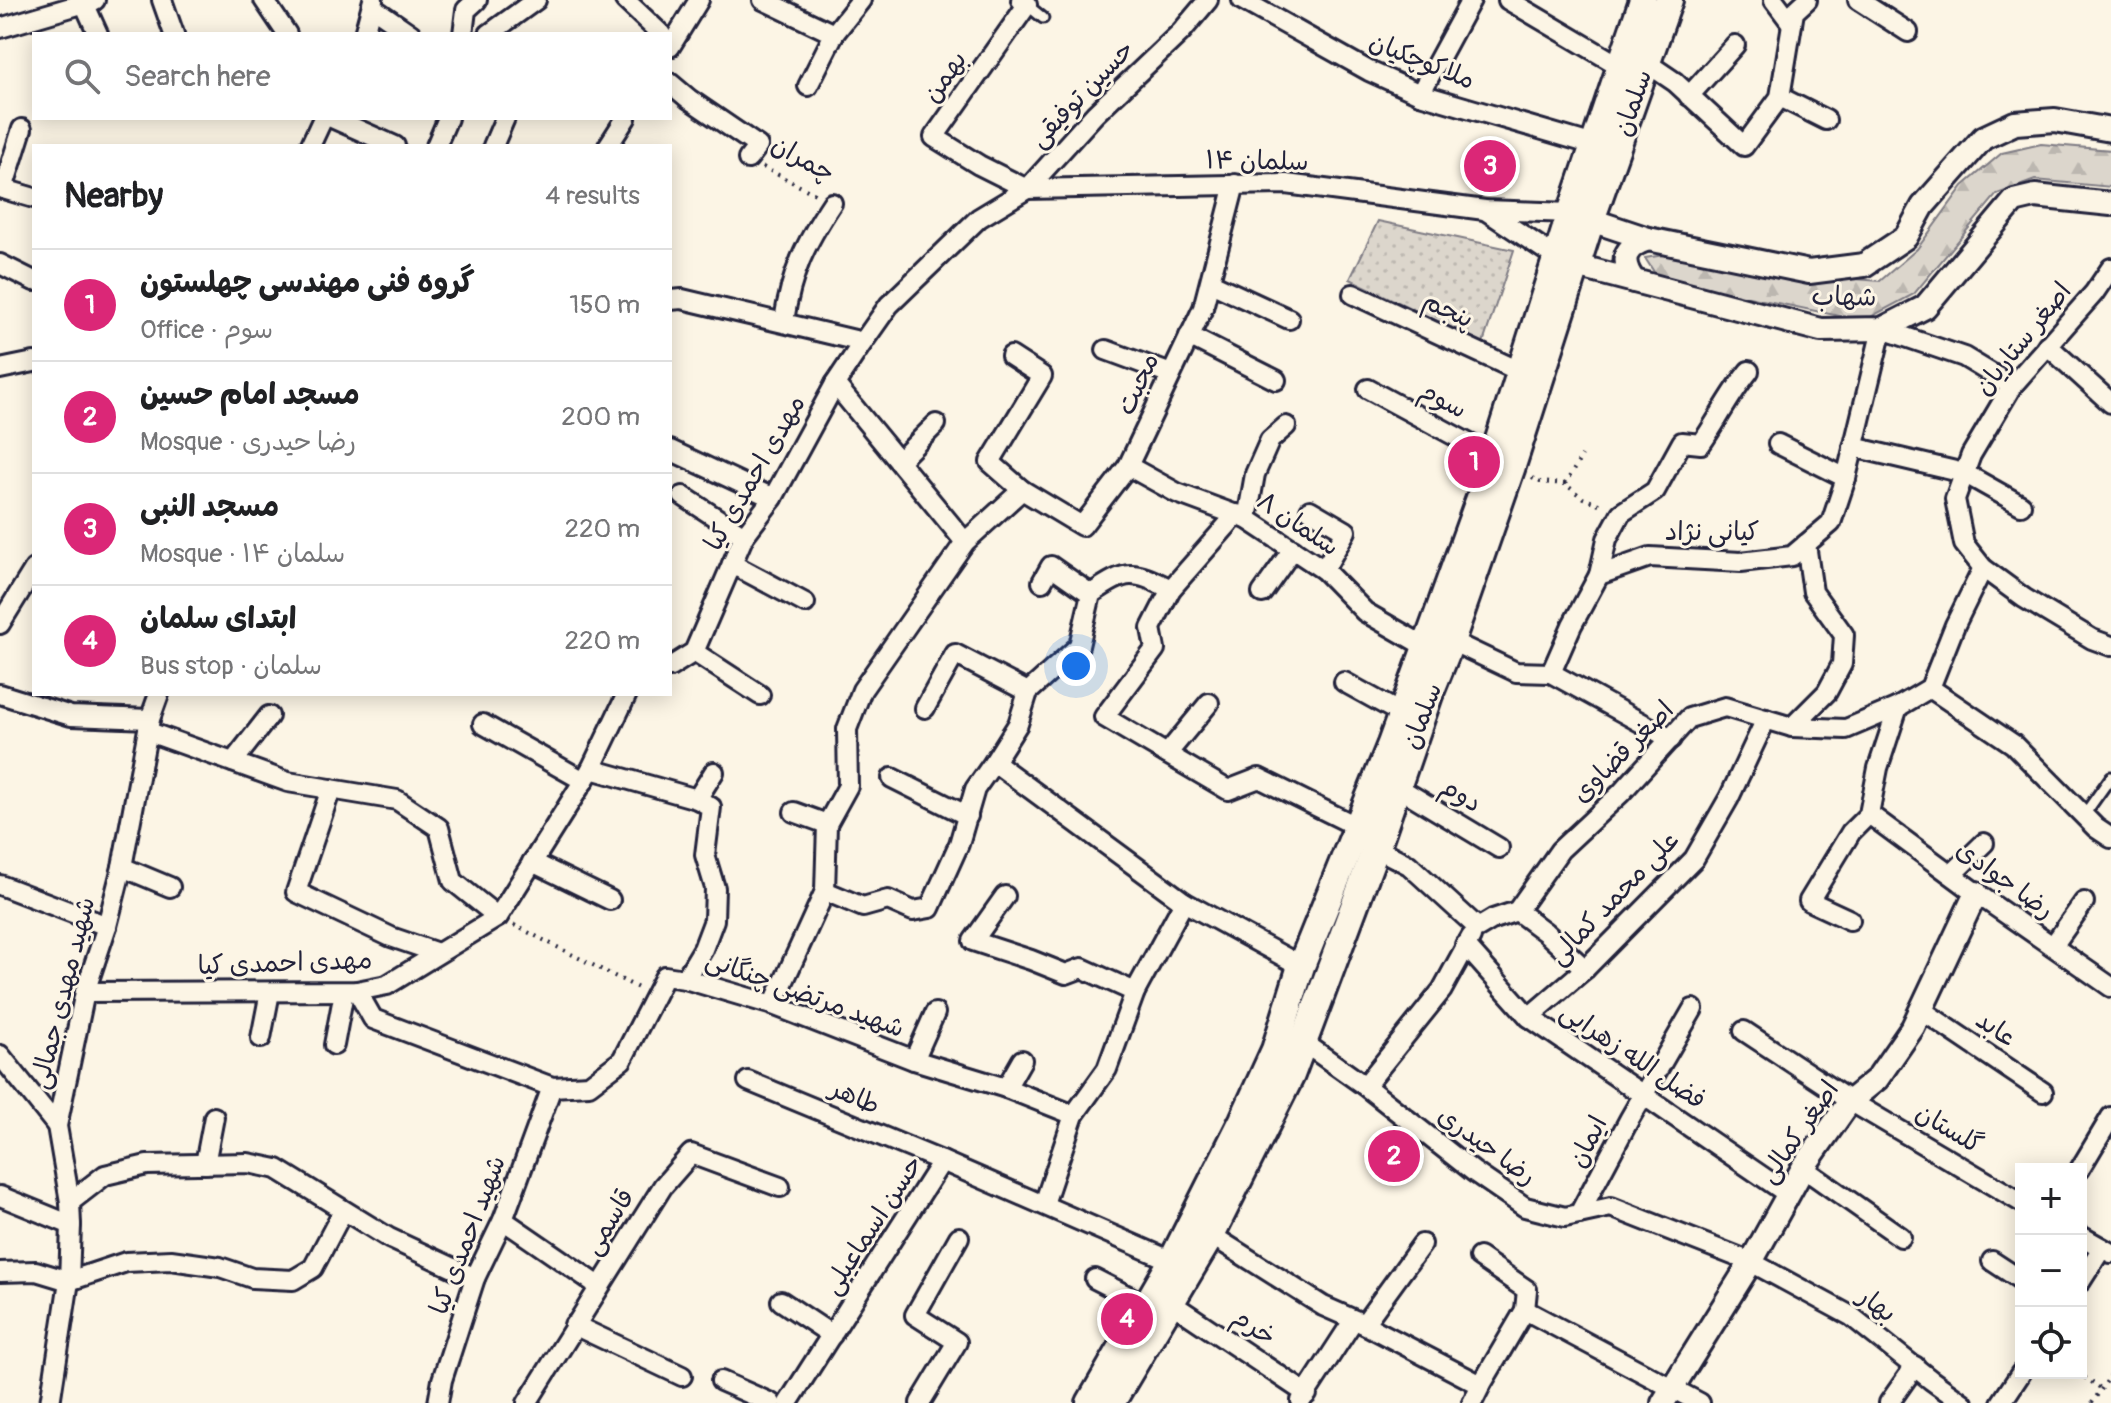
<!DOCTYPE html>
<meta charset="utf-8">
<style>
body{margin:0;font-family:Pangolin,"Playpen Sans Arabic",sans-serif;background:#f2f2f2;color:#202124}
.controls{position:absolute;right:24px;bottom:24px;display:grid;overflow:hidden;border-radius:0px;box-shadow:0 4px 20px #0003}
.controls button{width:72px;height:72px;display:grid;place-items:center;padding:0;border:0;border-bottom:2px solid #e0e0e0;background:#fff;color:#202124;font:40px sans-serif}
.you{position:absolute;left:1076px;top:666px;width:28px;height:28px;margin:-20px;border:6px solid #fff;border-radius:50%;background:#1a73e8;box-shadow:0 0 0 12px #1a73e833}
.badge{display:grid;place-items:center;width:52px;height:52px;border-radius:50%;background:#db2777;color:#fff;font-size:26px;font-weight:700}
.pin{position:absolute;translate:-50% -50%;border:4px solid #fff;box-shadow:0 2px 8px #0006}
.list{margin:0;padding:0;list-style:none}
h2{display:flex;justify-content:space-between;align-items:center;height:104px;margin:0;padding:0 32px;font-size:34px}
h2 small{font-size:26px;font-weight:400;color:#757577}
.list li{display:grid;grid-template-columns:52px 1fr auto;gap:24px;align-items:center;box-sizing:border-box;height:112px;padding:0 32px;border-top:2px solid #e0e0e0}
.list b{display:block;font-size:30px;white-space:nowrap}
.list p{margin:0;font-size:26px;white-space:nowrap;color:#757577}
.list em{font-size:26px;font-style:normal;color:#757577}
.icon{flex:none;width:44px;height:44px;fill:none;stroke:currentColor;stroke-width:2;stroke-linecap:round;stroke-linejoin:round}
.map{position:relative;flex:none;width:2111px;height:1403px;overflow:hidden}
.search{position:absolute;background:#fff;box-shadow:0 4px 20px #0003;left:32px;top:32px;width:640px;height:88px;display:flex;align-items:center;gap:20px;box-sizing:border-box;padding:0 28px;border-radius:0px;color:#757577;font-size:30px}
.panel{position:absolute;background:#fff;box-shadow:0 4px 20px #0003;left:32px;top:144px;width:640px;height:552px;border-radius:0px}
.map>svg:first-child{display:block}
</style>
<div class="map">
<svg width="2111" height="1403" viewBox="0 0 2111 1403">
<defs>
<pattern id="forest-firs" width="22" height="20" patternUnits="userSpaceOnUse" patternTransform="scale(2)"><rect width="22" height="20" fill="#dcd6cc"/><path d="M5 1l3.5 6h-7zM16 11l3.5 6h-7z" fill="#bcb7b0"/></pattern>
<pattern id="park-dots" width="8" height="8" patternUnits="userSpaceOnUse" patternTransform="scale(2)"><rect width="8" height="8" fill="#dcd6cc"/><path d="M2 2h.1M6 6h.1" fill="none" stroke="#bcb7b0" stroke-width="1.8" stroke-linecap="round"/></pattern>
</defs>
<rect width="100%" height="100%" fill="#fcf5e5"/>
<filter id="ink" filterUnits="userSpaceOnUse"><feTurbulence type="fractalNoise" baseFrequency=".0125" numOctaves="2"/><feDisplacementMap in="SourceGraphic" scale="16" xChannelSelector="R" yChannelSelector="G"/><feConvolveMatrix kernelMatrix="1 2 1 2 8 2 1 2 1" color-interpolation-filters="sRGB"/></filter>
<g filter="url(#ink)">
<!-- forest -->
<polygon fill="url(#forest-firs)" stroke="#7f7c84" stroke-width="2" points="2041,144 2111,150 2111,187 2035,180 1997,194 1914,294 1863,321 1658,278 1645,258 1664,255 1781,273 1880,281 1917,249 1963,186 2002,153"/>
<!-- park -->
<polygon fill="url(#park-dots)" stroke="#7f7c84" stroke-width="2" points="1378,221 1514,250 1483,343 1350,279"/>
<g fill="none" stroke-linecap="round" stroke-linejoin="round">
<!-- service casing -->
<g stroke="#22223b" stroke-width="15">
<g id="service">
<polyline points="1027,5 1043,18"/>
<polyline points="2084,815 2111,777"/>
</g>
</g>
<!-- minor casing -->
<g stroke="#22223b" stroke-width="24">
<g id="minor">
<polyline points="162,0 174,34"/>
<polyline points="264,0 287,34"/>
<polyline points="625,0 661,34"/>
<polyline points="763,0 834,34"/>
<polyline points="1021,0 1027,5 934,137 979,165 1027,189 1286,184 1485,210 1571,213"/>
<polyline points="1242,0 1369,71 1420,94 1594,145"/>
<polyline points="1508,0 1620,66"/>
<polyline points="1774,0 1792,24"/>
<polyline points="1858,0 1908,32"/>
<polyline points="84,3 98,34"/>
<polyline points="372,7 411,34"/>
<polyline points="0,28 95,0"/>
<polyline points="364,34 373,0"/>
<polyline points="463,34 466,10 477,0"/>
<polyline points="489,34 536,0"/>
<polyline points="670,47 699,0"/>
<polyline points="1647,63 1675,82 1744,146 1780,97 1794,12 1807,0"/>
<polyline points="670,83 689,99 758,146 748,159"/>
<polyline points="808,86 834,34 861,0"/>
<polyline points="1420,94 1471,0"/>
<polyline points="1689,96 1735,45"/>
<polyline points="1780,97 1826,120"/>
<polyline points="332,118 395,146"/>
<polyline points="310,146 323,118"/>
<polyline points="436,146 448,118"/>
<polyline points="493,146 505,118"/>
<polyline points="608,146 626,118"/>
<polyline points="0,188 34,198"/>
<polyline points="3,189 22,129"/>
<polyline points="1485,210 1557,258"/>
<polyline points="0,264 34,281"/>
<polyline points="2111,268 2094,293 2012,386 1971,455 1955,499 1964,544 1983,568 2024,598 2092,639 2111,646"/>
<polyline points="1211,283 1289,319"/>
<polyline points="1353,294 1521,372"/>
<polyline points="670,300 682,299 863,342 889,305 979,218 1027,189 1095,114 1181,32 1208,0"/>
<path d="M784,321C791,273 805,244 832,203"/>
<polyline points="1189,336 1276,380"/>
<polyline points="2047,345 2111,403"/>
<polyline points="1106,350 1171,374"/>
<polyline points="1011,356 1042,376 990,462 1022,490 1082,526 1128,466 1203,308 1235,184"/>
<polyline points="0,369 34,362"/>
<polyline points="835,384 965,542"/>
<polyline points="1368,389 1494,457"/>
<polyline points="1778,444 1846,478"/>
<polyline points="1853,447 1964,473 2021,505"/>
<polyline points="670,450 773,498"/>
<polyline points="899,461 936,424"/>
<polyline points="1128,466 1177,493 1247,519 1324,570 1365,612 1426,647"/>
<polyline points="683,496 744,536"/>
<polyline points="1310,510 1346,531 1324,570"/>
<polyline points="1237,514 1171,589 1151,628 1155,649 1104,717 1228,790 1259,778 1356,826"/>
<polyline points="1247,519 1255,474 1270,440 1286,426"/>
<polyline points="732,564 805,603"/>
<path d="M1599,575L1607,539L1621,513L1655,491L1682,442L1701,444C1718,420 1730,394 1749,371"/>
<polyline points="1042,582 1051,566 1091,594"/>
<polyline points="1262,593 1293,549"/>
<polyline points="0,624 34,569"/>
<polyline points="1451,641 1516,672 1551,673 1572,625 1599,575 1650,557 1741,562 1792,556 1831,523 1846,478 1882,329 1964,357 2012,386"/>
<polyline points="694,652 760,695"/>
<polyline points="670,667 694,652 744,536 773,498 835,384 863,342"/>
<polyline points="1551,673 1671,739"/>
<polyline points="1344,682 1402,714"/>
<polyline points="1930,688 2013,744 2096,828 2111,838"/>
<polyline points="0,694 71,716 150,719"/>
<polyline points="925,708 955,654 1028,692"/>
<polyline points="483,724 584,781"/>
<polyline points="1792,727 1827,692 1842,664 1844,635 1813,592 1806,544"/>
<polyline points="149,732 288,782 397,800 439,828 453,881 498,917"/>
<polyline points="1167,754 1209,703"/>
<polyline points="233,762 269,716"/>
<polyline points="591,769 697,799 711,807 705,855 715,888 714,920 703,949 685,979"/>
<polyline points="892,778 968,816"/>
<polyline points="1396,786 1499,848"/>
<polyline points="331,789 296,892 391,937 438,953"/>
<polyline points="697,799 714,772"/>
<polyline points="794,812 827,824"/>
<polyline points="1869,814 1976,893 2111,987"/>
<polyline points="1376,848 1409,865 1478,928 1493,919 1517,911 1560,850 1621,793 1689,718 1725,707 1792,727 1846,729 1898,707 1930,688 1955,625 1983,568"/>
<polyline points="532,862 610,900"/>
<polyline points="122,867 170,887"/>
<polyline points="1952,874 1984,843"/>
<polyline points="0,885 107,926"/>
<polyline points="825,891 863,907 888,900 913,911 930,908 959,844 975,789 994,762"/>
<polyline points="1005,896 973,941 1031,960 1066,974 1082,968 1135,992"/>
<polyline points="1184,902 1301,966"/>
<polyline points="1517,911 1545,932 1585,969"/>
<polyline points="1850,920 1809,901 1851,832 1869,814 1878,768 1898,707"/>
<polyline points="1465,945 1529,1017 1788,1194"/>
<polyline points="2053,946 2084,902"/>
<polyline points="357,991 373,1019 552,1087 589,1085 622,1060 665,976 685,979 773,1005 914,1060 1006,1088 1074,1115"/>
<polyline points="85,992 357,991 387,985 498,917 591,769 627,694"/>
<polyline points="773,1005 825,891 827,824 848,786 847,729 862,690 965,542 1022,490"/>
<polyline points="1920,1009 2043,1092"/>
<polyline points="1529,1017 1585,969 1694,859 1729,798 1766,719"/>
<polyline points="1744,1031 1850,1101 2021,1202"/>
<polyline points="261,1038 270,992"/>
<polyline points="1303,1042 1365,1086 1474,1172 1525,1207 1565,1217 1611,1207 1751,1262 1851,1316 1931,1380 1963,1403"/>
<polyline points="334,1045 344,992"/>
<polyline points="0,1055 57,1126"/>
<polyline points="914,1060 935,1013"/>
<polyline points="748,1081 942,1161"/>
<polyline points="1365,1086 1442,990 1471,937"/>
<polyline points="1006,1088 1022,1060"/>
<polyline points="205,1164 214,1117"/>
<polyline points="1803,1168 1901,1237"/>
<polyline points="2080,1169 2111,1117"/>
<polyline points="0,1196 71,1225"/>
<polyline points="70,1202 105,1175 147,1165 248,1163 277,1169 389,1238 475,1278"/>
<path d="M1044,1204L1074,1115L1107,1069L1135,992L1184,902L994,762L1018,724L1028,692L1079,646L1091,594C1128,569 1132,570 1171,589"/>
<polyline points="1579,1214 1630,1118 1693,1009"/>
<polyline points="503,1220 599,1286"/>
<polyline points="1211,1235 1323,1306 1364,1324 1481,1385 1525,1310 1700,1403"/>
<polyline points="2081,1236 2111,1253"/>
<polyline points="1479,1257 1527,1290 1525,1310"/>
<polyline points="1992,1261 2021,1280"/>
<polyline points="0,1272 36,1271 69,1281 126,1262 171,1260 220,1267 252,1278 293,1280 313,1268 343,1211"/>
<polyline points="1095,1279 1148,1306"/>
<polyline points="2081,1281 2102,1248"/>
<polyline points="781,1301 832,1335"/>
<polyline points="1171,1303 1307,1394"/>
<polyline points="1364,1324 1422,1244"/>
<polyline points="574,1325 682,1376"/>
<polyline points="721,1381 771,1403"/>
<polyline points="1301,1401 1353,1321"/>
<polyline points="50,1403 69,1281 71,1225 70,1202 57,1126 85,992 107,926 122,867 150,719 159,694"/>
<polyline points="438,1403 442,1380 475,1278 503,1220 552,1087"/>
<polyline points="527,1403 663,1186 691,1154 780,1187"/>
<polyline points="788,1403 942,1161 1172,1261"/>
<polyline points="920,1403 957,1342 915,1315 959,1237"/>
<polyline points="1472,1403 1481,1385"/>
<polyline points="1889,1403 1915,1366"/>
<polyline points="2001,1403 2021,1373"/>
</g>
</g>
<!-- tertiary casing -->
<g stroke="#22223b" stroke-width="28">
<g id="tertiary">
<polyline points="1591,220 1648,239 1809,272 1864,265 1906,237 1923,206 1983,138 2015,123 2055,120 2111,130"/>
<polyline points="1577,266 1821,330 1882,329 1925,307 2014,201 2035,196 2111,204"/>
<path d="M1634,281C1619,260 1624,247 1648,239"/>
<polyline points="1663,1403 1751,1262 1803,1168 1850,1101 1877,1079 1913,1027 1976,893"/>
</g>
</g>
<!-- secondary casing -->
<g stroke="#22223b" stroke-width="32">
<g id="secondary">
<polyline points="1090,1403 1172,1261 1243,1120 1275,1050 1301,966 1391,744 1484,487 1566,228 1643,0"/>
<polyline points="1111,1403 1211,1235 1291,1075 1380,837 1429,695 1451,641 1511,469 1591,220 1669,0"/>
</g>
</g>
<!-- path -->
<g stroke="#22223b" stroke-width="4" stroke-dasharray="2 6" stroke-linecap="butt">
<polyline points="763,167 815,194"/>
<polyline points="1532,478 1540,482 1565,484 1583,498 1604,506"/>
<polyline points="1565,484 1582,456"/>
<polyline points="514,925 638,988"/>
<polyline points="2078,1373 2102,1389"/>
<polyline points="2092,1403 2111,1375"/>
</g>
<!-- service -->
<use href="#service" stroke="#fcf5e5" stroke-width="9"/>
<!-- minor -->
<use href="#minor" stroke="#fcf5e5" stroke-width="18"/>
<!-- tertiary -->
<use href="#tertiary" stroke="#fcf5e5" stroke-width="22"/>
<!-- secondary -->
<use href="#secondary" stroke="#fcf5e5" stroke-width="26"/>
</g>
</g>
<g text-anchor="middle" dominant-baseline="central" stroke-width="6" stroke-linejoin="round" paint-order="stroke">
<!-- street labels -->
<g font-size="26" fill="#22223b" stroke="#fcf5e5">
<text transform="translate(1422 61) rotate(22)">ملاکوچکیان</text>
<text transform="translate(945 77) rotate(-55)">بهمن</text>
<text transform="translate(1082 94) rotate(-46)">حسین توفیقی</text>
<text transform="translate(1633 103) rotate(-71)">سلمان</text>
<text transform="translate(803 159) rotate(29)">چمران</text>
<text transform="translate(1257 161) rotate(1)">سلمان ۱۴</text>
<text transform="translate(1844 297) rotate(1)">شهاب</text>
<text transform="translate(1448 310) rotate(25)">پنجم</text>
<text transform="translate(2023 339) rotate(-51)">اصغر ستاریان</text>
<text transform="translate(1138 384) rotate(-65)">محبت</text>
<text transform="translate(1443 400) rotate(28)">سوم</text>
<text transform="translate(755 473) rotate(-60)">مهدی احمدی کیا</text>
<text transform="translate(1298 524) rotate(34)">سلمان ۸</text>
<text x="1712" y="532">کیانی نژاد</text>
<text transform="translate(1422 716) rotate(-69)">سلمان</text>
<text transform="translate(1623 752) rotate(-45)">اصغر قضاوی</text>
<text transform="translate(1461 795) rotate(31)">دوم</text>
<text transform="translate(2005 880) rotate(36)">رضا جوادی</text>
<text transform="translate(1614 898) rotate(-46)">علی محمد کمالی</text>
<text transform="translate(285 963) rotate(-2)">مهدی احمدی کیا</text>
<text transform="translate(63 993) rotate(-76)">شهید مهدی جمالی</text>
<text transform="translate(805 994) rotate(20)">شهید مرتضی چنگانی</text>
<text transform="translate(1996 1029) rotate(34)">عابد</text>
<text transform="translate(1633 1056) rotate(34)">فضل الله زهرایی</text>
<text transform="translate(855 1097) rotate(23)">طاهر</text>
<text transform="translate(1949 1129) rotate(31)">گلستان</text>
<text transform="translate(1799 1132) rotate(-55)">اصغر کمالی</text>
<text transform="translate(1588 1142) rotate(-63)">ایمان</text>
<text transform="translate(1487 1146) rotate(36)">رضا حیدری</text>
<text transform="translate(609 1222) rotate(-58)">قاسمی</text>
<text transform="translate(873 1225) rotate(-57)">حسن اسماعیلی</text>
<text transform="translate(468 1235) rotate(-69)">شهید احمدی کیا</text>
<text transform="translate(1877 1305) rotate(36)">بهار</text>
<text transform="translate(1254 1327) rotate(34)">خرم</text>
</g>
</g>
</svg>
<div class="controls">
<button>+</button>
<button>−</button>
<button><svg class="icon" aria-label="locate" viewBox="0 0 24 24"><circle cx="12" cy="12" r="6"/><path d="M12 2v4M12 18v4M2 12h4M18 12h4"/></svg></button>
</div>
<div class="you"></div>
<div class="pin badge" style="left:1474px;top:462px">1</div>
<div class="pin badge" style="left:1394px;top:1156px">2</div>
<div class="pin badge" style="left:1490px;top:166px">3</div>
<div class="pin badge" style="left:1127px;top:1319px">4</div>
<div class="search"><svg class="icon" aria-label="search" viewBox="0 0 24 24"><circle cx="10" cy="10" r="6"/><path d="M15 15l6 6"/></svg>Search here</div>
<section class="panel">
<h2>Nearby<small>4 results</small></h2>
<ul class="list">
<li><span class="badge">1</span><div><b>گروه فنی مهندسی چهلستون</b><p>Office · سوم</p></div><em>150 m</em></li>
<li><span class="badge">2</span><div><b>مسجد امام حسین</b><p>Mosque · رضا حیدری</p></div><em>200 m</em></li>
<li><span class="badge">3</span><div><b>مسجد النبی</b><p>Mosque · سلمان ۱۴</p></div><em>220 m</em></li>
<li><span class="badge">4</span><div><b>ابتدای سلمان</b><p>Bus stop · سلمان</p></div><em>220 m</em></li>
</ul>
</section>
</div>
